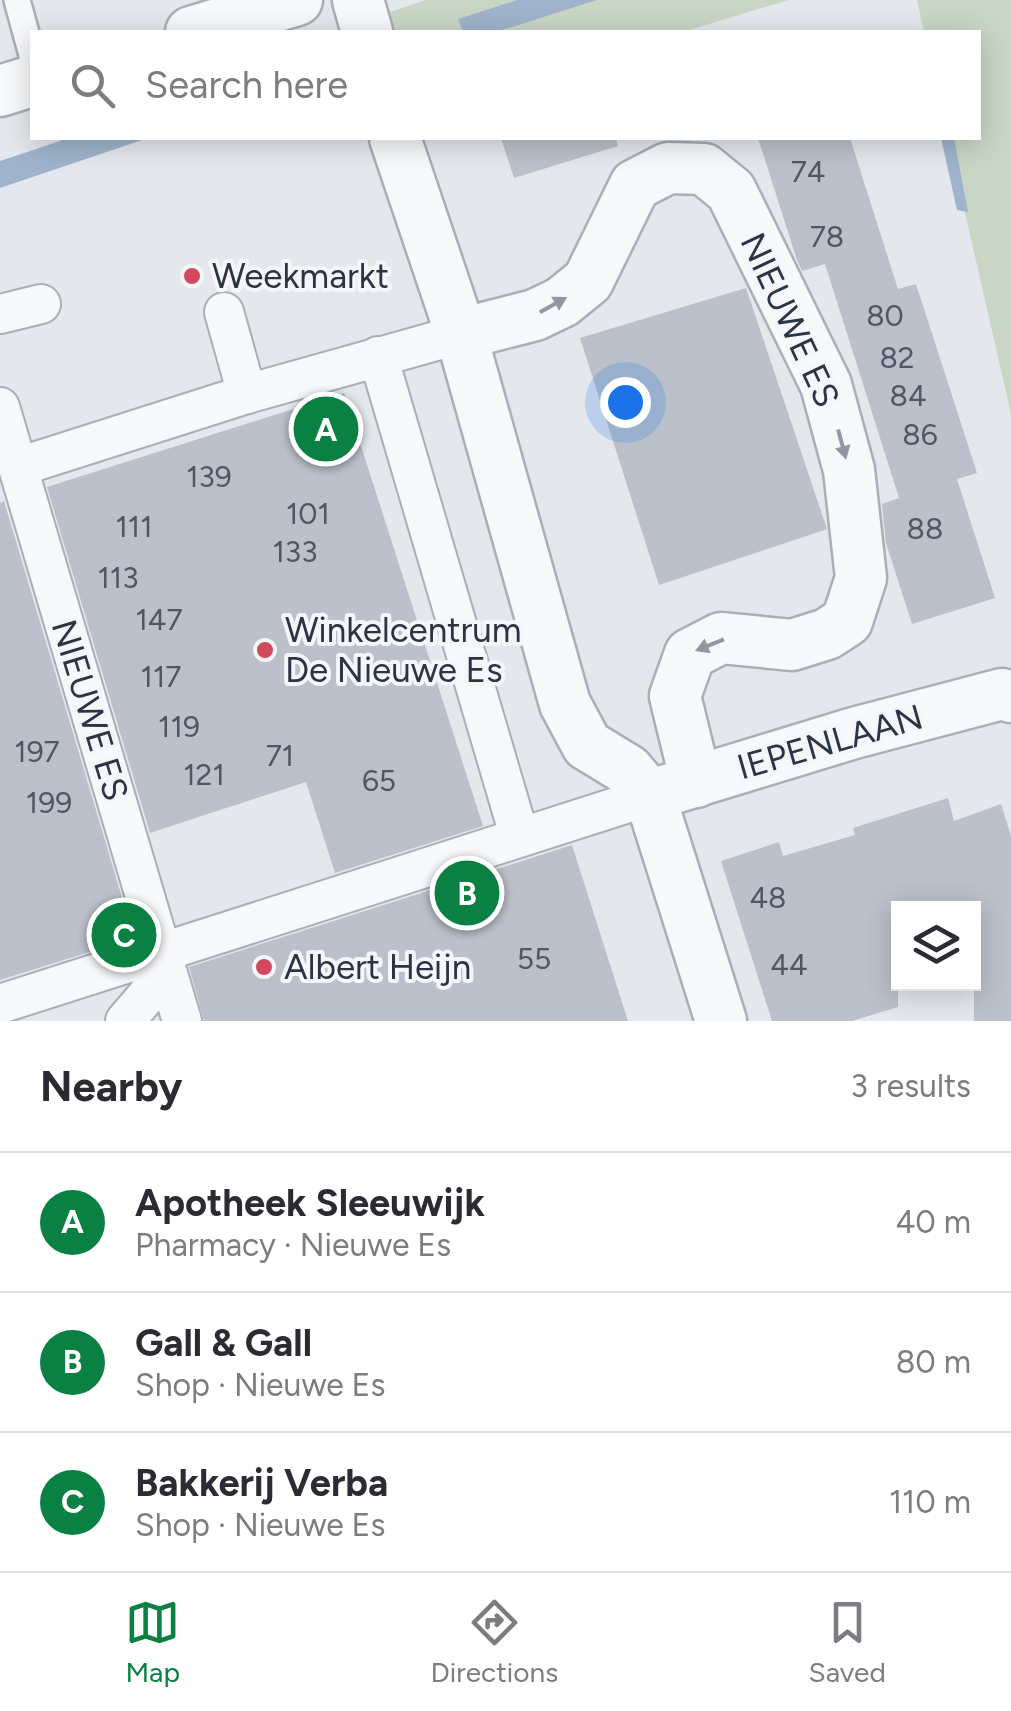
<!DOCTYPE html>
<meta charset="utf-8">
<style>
body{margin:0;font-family:Figtree,sans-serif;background:#f7f7f7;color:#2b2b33}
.controls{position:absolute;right:30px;bottom:30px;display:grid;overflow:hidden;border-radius:0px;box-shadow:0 5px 25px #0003}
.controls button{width:90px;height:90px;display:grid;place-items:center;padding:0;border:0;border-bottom:2px solid #e1e1e2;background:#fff;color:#2b2b33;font:50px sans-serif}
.you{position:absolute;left:625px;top:402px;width:35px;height:35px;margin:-25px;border:8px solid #fff;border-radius:50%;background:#1a73e8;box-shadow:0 0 0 15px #1a73e833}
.badge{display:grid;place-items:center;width:65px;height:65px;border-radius:50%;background:#0b8043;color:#fff;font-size:32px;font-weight:700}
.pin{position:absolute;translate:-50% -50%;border:5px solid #fff;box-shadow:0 2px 10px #0006}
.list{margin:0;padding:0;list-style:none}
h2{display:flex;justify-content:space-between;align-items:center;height:130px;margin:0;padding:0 40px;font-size:42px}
h2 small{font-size:32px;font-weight:400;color:#7c7c81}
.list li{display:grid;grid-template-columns:65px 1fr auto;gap:30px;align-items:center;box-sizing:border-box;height:140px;padding:0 40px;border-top:2px solid #e1e1e2}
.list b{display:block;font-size:38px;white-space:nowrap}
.list p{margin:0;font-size:32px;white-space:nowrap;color:#7c7c81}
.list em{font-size:32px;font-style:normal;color:#7c7c81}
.icon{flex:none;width:55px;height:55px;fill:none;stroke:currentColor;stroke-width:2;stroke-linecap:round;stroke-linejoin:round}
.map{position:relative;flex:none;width:1011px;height:1021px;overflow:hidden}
.search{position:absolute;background:#fff;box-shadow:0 5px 25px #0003;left:30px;right:30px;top:30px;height:110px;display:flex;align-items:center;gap:25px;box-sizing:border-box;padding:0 35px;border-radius:0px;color:#7c7c81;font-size:38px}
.sheet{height:550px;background:#fff}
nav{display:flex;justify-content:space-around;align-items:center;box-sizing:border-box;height:140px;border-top:2px solid #e1e1e2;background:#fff;font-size:28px;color:#7c7c81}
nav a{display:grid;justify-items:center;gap:5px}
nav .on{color:#0b8043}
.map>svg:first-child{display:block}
</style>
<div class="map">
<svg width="1011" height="1021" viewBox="0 0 1011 1021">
<rect width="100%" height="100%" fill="#e4e7ec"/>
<!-- green -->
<g fill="#c9d6c5">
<polygon points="426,0 788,0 683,32 389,32 383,14"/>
<polygon points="917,0 1011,0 1011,414 948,138 978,138 978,32 924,32"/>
</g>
<!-- water -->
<g fill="#9fb4cc">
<polygon points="517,0 597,0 496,32 463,32 458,19"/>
<polygon points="69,138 148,138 0,188 0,161"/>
<polygon points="941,138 954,138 968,212 957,210"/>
</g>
<!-- building -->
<g fill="#bbc0ca">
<polygon points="501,138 616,138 618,146 514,178"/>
<polygon points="758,138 850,138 898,289 916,284 977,473 957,479 995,598 912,624 886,543 882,504 899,498 863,384 825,264 802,271 797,260"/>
<polygon points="746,288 827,529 659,585 580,338"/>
<polygon points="344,393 483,826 335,873 306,782 150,833 47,487"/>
<polygon points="4,501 134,938 0,980 0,503"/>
<polygon points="948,798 954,821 1001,804 1011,836 1011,1021 974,1021 974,908 898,908 898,1007 852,1021 772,1021 721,861 779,842 783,856 855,835 853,828"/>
<polygon points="572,845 628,1021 204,1021 189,967"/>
</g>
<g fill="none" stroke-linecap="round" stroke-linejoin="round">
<!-- service casing -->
<g stroke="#a9aeb7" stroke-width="30">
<polyline id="service" points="17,0 32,55"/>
</g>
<!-- pedestrian casing -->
<g stroke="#a9aeb7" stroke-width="42">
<g id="pedestrian">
<polyline points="224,312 247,394"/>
<polyline points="0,314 41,304"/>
<polyline points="378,356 519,835"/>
<polyline points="0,407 182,1021"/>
<polyline points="18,467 247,394 461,334"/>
<polyline points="0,1004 650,796"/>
<polyline points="125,1021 149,993 163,954"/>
</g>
</g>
<!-- minor casing -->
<g stroke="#a9aeb7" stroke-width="55">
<g id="minor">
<polyline points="358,0 367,32"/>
<polyline points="191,32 297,0"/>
<polyline points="0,91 32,81"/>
<polyline points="395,138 461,334 565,704 587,745 628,770 650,796 721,1021"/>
<polyline points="461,334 535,315 562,302 588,281 635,185 668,168 704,169 731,191 826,385 849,470 861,578 847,621 827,634 792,645 721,638 690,654 675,696 696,782"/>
<polyline points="664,791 854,733 1002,694 1011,697"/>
</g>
</g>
<!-- service -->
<use href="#service" stroke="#f7f8fa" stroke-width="25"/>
<!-- pedestrian -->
<use href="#pedestrian" stroke="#f7f8fa" stroke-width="38"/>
<!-- minor -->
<use href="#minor" stroke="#f7f8fa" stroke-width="50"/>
</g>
<!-- one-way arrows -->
<defs><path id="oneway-solid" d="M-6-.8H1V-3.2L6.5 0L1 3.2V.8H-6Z" transform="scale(2.5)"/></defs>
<g fill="#9196a0">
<use href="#oneway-solid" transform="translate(553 305) rotate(-29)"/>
<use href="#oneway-solid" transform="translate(842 444) rotate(75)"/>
<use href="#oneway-solid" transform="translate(710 645) rotate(158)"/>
</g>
<!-- markers -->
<g fill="#d1495b" stroke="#f4f6f9" stroke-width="4">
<circle cx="192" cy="276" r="10"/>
<circle cx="265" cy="650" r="10"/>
<circle cx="264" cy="967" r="10"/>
</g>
<g text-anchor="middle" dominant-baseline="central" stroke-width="8" stroke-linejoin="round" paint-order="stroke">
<!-- number labels -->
<g font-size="30" fill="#4f5766">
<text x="808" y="171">74</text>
<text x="827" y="236">78</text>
<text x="885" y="315">80</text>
<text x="897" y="357">82</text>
<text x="908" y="395">84</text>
<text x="920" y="434">86</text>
<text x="209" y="476">139</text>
<text x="308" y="513">101</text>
<text x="134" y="526">111</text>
<text x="925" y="528">88</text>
<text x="295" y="551">133</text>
<text x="118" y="577">113</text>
<text x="159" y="619">147</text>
<text x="161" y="676">117</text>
<text x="179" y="726">119</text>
<text x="37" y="751">197</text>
<text x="280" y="755">71</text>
<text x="204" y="774">121</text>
<text x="379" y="780">65</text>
<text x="49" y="802">199</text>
<text x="768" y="897">48</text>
<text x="534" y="958">55</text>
<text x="789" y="964">44</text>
</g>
<!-- poi labels -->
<g font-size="35" fill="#2b3445" stroke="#f4f6f9" text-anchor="start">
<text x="212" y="276">Weekmarkt</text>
<text x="285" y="630">Winkelcentrum<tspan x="285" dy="40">De Nieuwe Es</tspan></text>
<text x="284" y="967">Albert Heijn</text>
</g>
<!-- street labels -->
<g font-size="35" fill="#2b3445" stroke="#f4f6f9">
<text transform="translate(790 320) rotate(65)">NIEUWE ES</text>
<text transform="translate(90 710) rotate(73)">NIEUWE ES</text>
<text transform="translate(830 742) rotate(-16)">IEPENLAAN</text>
</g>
</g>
</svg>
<div class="controls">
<button><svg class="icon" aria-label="layers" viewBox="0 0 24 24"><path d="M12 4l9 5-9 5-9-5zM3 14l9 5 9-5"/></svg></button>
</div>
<div class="you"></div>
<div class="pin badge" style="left:326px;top:429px">A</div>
<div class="pin badge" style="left:467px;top:893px">B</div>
<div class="pin badge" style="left:124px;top:935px">C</div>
<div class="search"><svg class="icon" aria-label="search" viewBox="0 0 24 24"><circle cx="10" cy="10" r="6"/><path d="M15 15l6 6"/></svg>Search here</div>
</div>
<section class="sheet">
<h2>Nearby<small>3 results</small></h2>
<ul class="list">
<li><span class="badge">A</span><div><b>Apotheek Sleeuwijk</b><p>Pharmacy · Nieuwe Es</p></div><em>40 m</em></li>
<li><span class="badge">B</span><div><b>Gall &amp; Gall</b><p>Shop · Nieuwe Es</p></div><em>80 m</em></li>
<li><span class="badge">C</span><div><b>Bakkerij Verba</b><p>Shop · Nieuwe Es</p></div><em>110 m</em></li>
</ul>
</section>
<nav>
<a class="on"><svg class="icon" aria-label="map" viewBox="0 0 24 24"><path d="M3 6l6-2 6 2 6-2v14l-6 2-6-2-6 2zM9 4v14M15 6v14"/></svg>Map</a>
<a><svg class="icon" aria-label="directions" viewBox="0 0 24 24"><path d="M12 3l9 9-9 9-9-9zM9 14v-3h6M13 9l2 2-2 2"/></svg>Directions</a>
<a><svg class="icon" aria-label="saved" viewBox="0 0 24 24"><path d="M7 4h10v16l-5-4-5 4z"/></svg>Saved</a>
</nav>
